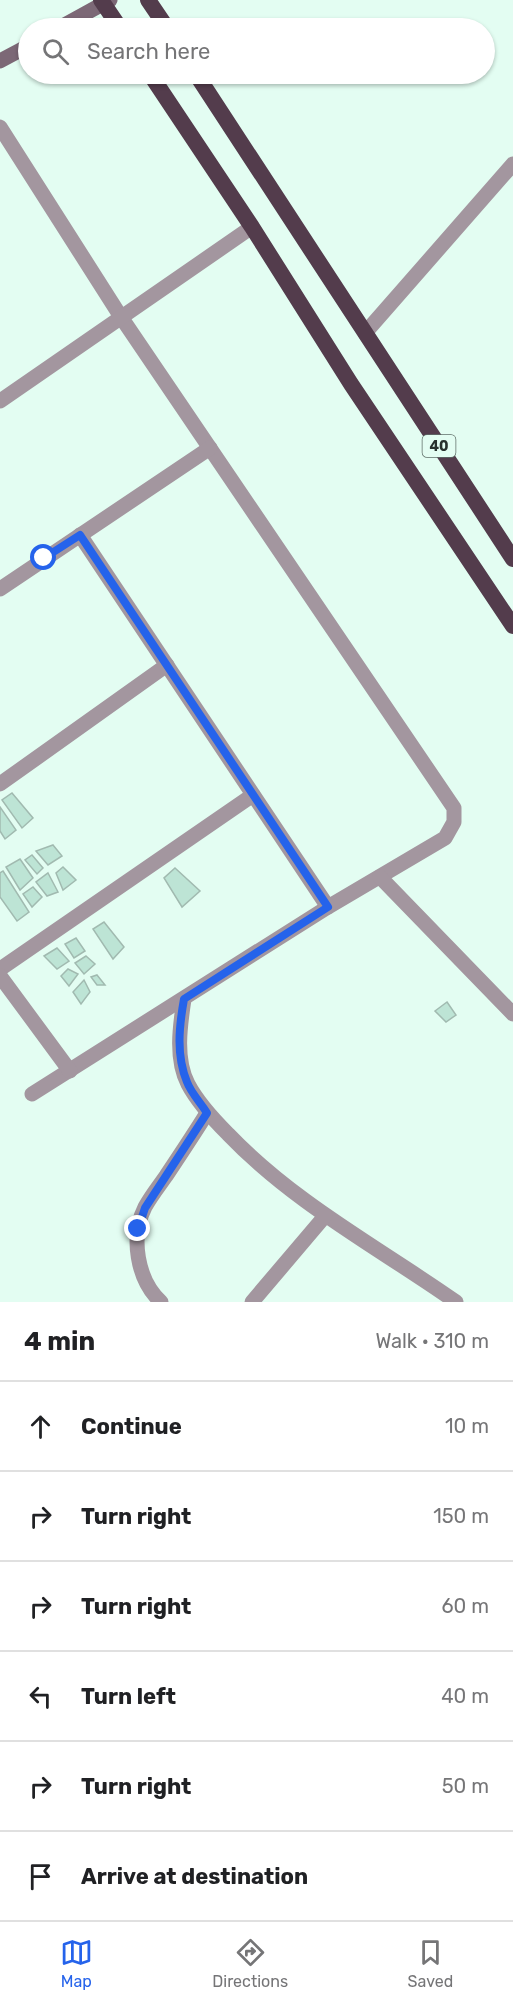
<!DOCTYPE html>
<meta charset="utf-8">
<style>
body{margin:0;font-family:Rubik,sans-serif;background:#f2f2f2;color:#202124}
.stop{position:absolute;width:18px;height:18px;margin:-14px;border:4px solid #2563eb;border-radius:50%;background:#fff}
.stop.end{background:#2563eb;border-color:#fff;box-shadow:0 2px 6px #0008}
.list{margin:0;padding:0;list-style:none}
h2{display:flex;justify-content:space-between;align-items:center;height:78px;margin:0;padding:0 24px;font-size:26px}
h2 small{font-size:20px;font-weight:400;color:#757577}
.list li{display:grid;grid-template-columns:39px 1fr auto;gap:18px;align-items:center;box-sizing:border-box;height:90px;padding:0 24px;border-top:2px solid #e0e0e0}
.list b{display:block;font-size:22px;white-space:nowrap}
.list em{font-size:20px;font-style:normal;color:#757577}
.icon{flex:none;width:33px;height:33px;fill:none;stroke:currentColor;stroke-width:2;stroke-linecap:round;stroke-linejoin:round}
.map{position:relative;flex:none;width:513px;height:1302px;overflow:hidden}
.search{position:absolute;background:#fff;box-shadow:0 2px 4px #0004;left:18px;right:18px;top:18px;height:66px;display:flex;align-items:center;gap:15px;box-sizing:border-box;padding:0 21px;border-radius:33px;color:#757577;font-size:22px}
.sheet{height:618px;background:#fff}
nav{display:flex;justify-content:space-around;align-items:center;box-sizing:border-box;height:84px;border-top:2px solid #e0e0e0;background:#fff;font-size:16px;color:#757577}
nav a{display:grid;justify-items:center;gap:3px}
nav .on{color:#2563eb}
.map>svg:first-child{display:block}
</style>
<div class="map">
<svg width="513" height="1302" viewBox="0 0 513 1302">
<rect width="100%" height="100%" fill="#e3fdf2"/>
<!-- building -->
<g fill="#bde4d5" stroke="#a1bab0" stroke-width="1.5">
<polygon points="12,793 33,818 22,828 2,800"/>
<polygon points="0,807 16,830 5,839 0,831"/>
<polygon points="53,845 62,856 48,865 36,851"/>
<polygon points="32,855 43,868 37,874 25,860"/>
<polygon points="20,859 33,878 20,890 6,867"/>
<polygon points="63,867 76,880 63,890 56,873"/>
<polygon points="175,868 200,891 182,907 164,878"/>
<polygon points="3,871 29,912 17,921 0,897 0,873"/>
<polygon points="48,873 58,892 47,896 36,882"/>
<polygon points="33,887 42,897 32,907 23,894"/>
<polygon points="104,922 124,947 113,959 93,929"/>
<polygon points="76,938 85,951 74,958 65,944"/>
<polygon points="57,948 69,961 57,969 44,956"/>
<polygon points="86,956 95,964 84,974 75,963"/>
<polygon points="68,969 78,974 69,986 61,976"/>
<polygon points="97,975 105,985 97,985 91,977"/>
<polygon points="84,980 90,992 81,1004 73,992"/>
<polygon points="447,1002 456,1015 446,1022 435,1011"/>
</g>
<g fill="none" stroke-linecap="round" stroke-linejoin="round">
<!-- minor -->
<g stroke="#a3969f" stroke-width="15">
<polyline points="0,127 121,317 454,808 454,822 445,838 328,907 32,1094"/>
<polyline points="365,333 513,164"/>
<polyline points="0,401 252,227"/>
<polyline points="80,535 328,907"/>
<polyline points="0,589 210,448"/>
<polyline points="0,784 167,665"/>
<polyline points="380,877 513,1014"/>
<polyline points="0,969 253,795"/>
<polyline points="0,976 70,1071"/>
<path d="M184,999C180,1026 175,1059 188,1084C198,1103 213,1119 228,1134C294,1203 379,1248 456,1302"/>
<path d="M161,1302C137,1280 130,1237 145,1207C151,1196 159,1186 166,1176C180,1155 194,1134 207,1113"/>
<polyline points="252,1302 325,1216"/>
</g>
<!-- secondary -->
<g stroke="#7c6876" stroke-width="15">
<polyline points="59,28 110,0"/>
<polyline points="0,61 28,46"/>
</g>
<!-- trunk -->
<g stroke="#533c4c" stroke-width="16">
<polyline points="101,0 120,28"/>
<polyline points="148,0 167,28"/>
<polyline points="150,74 252,227 351,384 513,626"/>
<polyline points="196,74 513,559"/>
</g>
</g>
<g fill="none" stroke-linecap="round" stroke-linejoin="round">
<!-- route -->
<path stroke="#2563eb" stroke-width="8" d="M44,558L80,535L328,907L184,999C179,1027 176,1055 187,1082C191,1093 201,1103 207,1113L145,1208L138,1229"/>
</g>
<g text-anchor="middle" dominant-baseline="central" stroke-width="5" stroke-linejoin="round" paint-order="stroke">
<!-- shield labels -->
<rect fill="#e3fdf2" stroke="#5f6e68" stroke-width="1.5" x="422.5" y="435" width="33" height="22" rx="4.5"/>
<g font-size="14" font-weight="bold" fill="#27312d">
<text x="439" y="446">40</text>
</g>
</g>
</svg>
<div class="stop" style="left:44px;top:558px"></div>
<div class="stop end" style="left:138px;top:1229px"></div>
<div class="search"><svg class="icon" aria-label="search" viewBox="0 0 24 24"><circle cx="10" cy="10" r="6"/><path d="M15 15l6 6"/></svg>Search here</div>
</div>
<section class="sheet">
<h2>4 min<small>Walk · 310 m</small></h2>
<ul class="list">
<li><svg class="icon" aria-label="ahead" viewBox="0 0 24 24"><path d="M12 20V5M6 11l6-6 6 6"/></svg><div><b>Continue</b></div><em>10 m</em></li>
<li><svg class="icon" aria-label="right" viewBox="0 0 24 24"><path d="M7 20v-9h11M14 6l5 5-5 5"/></svg><div><b>Turn right</b></div><em>150 m</em></li>
<li><svg class="icon" aria-label="right" viewBox="0 0 24 24"><path d="M7 20v-9h11M14 6l5 5-5 5"/></svg><div><b>Turn right</b></div><em>60 m</em></li>
<li><svg class="icon" aria-label="left" viewBox="0 0 24 24"><path d="M17 20v-9H6M10 6l-5 5 5 5"/></svg><div><b>Turn left</b></div><em>40 m</em></li>
<li><svg class="icon" aria-label="right" viewBox="0 0 24 24"><path d="M7 20v-9h11M14 6l5 5-5 5"/></svg><div><b>Turn right</b></div><em>50 m</em></li>
<li><svg class="icon" aria-label="arrive" viewBox="0 0 24 24"><path d="M6 21V4h12l-3 4 3 4H6"/></svg><div><b>Arrive at destination</b></div></li>
</ul>
</section>
<nav>
<a class="on"><svg class="icon" aria-label="map" viewBox="0 0 24 24"><path d="M3 6l6-2 6 2 6-2v14l-6 2-6-2-6 2zM9 4v14M15 6v14"/></svg>Map</a>
<a><svg class="icon" aria-label="directions" viewBox="0 0 24 24"><path d="M12 3l9 9-9 9-9-9zM9 14v-3h6M13 9l2 2-2 2"/></svg>Directions</a>
<a><svg class="icon" aria-label="saved" viewBox="0 0 24 24"><path d="M7 4h10v16l-5-4-5 4z"/></svg>Saved</a>
</nav>
